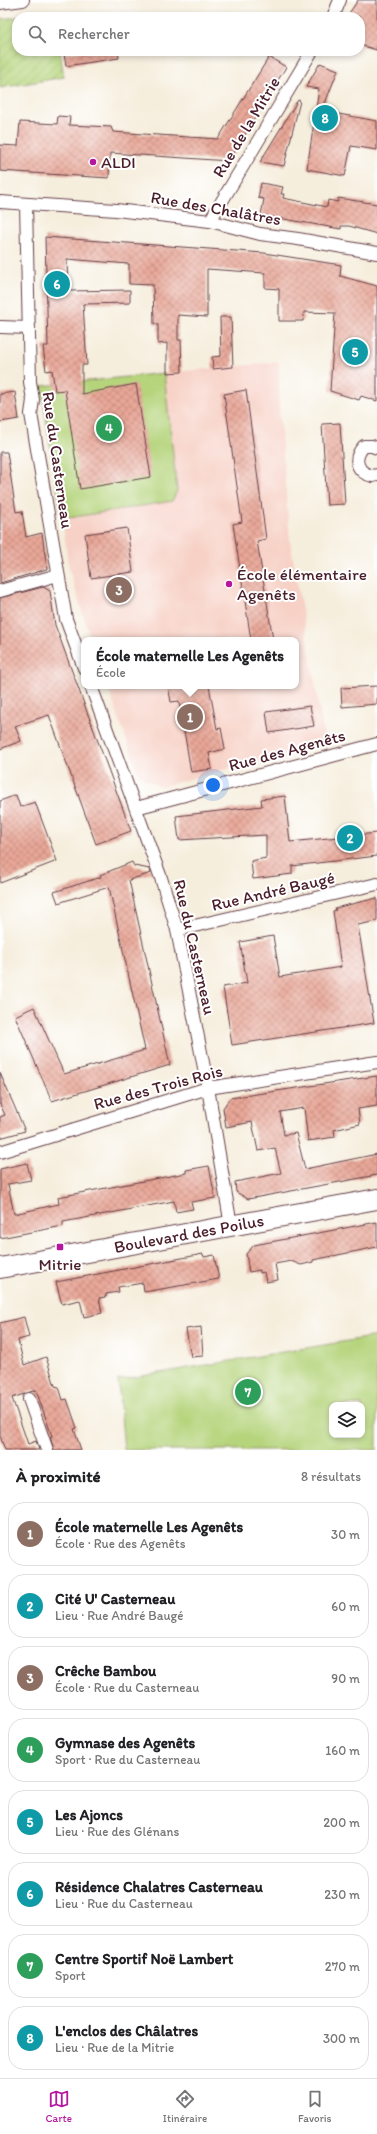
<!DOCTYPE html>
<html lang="fr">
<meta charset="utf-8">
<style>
body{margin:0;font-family:Itim,sans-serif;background:#f6f6f6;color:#202124}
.controls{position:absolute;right:12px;bottom:12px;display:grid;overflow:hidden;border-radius:8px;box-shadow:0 2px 6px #0003}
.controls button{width:36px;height:36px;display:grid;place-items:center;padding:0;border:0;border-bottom:1px solid #e0e0e0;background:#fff;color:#202124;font:20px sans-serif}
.you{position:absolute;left:213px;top:785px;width:14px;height:14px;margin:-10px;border:3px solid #fff;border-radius:50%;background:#1a73e8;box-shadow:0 0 0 6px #1a73e833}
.badge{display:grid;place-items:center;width:26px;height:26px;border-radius:50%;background:#b5179e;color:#fff;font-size:13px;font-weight:700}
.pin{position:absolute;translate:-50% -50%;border:2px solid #fff;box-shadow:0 1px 4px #0006}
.popup{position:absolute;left:81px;top:637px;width:218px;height:52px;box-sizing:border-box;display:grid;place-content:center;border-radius:8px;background:#fff;filter:drop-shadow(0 1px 3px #0005);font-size:13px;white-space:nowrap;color:#757577}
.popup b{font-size:15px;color:#202124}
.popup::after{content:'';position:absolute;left:50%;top:100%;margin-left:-8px;border:8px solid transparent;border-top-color:#fff}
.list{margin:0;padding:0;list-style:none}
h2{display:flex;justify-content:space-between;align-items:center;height:52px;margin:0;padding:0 16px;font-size:17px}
h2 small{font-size:13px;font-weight:400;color:#757577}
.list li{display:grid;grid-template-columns:26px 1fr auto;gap:12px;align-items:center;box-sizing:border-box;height:64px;margin:0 8px 8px;padding:0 8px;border:1px solid #e0e0e0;border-radius:16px}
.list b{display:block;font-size:15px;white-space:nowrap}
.list p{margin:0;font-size:13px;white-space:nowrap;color:#757577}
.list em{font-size:13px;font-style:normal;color:#757577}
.icon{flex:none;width:22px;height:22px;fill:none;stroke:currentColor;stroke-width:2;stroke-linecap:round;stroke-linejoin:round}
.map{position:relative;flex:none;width:377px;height:1450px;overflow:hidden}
.search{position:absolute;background:#fff;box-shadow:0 2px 6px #0003;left:12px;right:12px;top:12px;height:44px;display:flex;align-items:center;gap:10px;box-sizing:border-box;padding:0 14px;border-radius:16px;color:#757577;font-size:15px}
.sheet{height:628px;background:#fff}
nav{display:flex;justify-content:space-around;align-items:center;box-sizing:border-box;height:56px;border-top:1px solid #e0e0e0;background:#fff;font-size:11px;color:#757577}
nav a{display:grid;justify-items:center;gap:2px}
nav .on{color:#b5179e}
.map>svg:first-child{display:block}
</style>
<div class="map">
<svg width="377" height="1450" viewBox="0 0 377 1450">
<defs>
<pattern id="garden-furrows" width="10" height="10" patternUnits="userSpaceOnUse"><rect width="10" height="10" fill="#b5d47c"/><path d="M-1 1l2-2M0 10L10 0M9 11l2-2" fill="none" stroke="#9db66b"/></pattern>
<pattern id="building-cross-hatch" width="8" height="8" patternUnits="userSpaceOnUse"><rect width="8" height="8" fill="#e9a798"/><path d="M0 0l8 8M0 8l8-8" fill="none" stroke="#bf877c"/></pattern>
</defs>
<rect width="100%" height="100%" fill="#fff"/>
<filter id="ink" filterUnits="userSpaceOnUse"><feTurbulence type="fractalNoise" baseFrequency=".025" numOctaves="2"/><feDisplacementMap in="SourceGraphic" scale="8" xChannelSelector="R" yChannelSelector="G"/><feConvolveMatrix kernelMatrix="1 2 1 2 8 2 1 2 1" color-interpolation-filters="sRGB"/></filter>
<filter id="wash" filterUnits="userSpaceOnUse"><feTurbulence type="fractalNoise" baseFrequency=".012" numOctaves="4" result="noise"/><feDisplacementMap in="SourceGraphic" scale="16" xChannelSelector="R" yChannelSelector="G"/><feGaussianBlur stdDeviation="0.9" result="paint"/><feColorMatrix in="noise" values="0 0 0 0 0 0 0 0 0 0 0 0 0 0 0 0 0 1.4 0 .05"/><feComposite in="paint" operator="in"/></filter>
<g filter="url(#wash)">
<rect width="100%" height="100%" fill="#f6eedd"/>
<!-- built -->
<polygon fill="#f7d1c6" points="279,362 279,408 290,541 325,742 160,787 139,775 107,686 296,686 296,640 91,640 69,569 62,519 172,501 177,491 164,373"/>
<!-- grass -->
<g fill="#b5d47c" stroke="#807a54" fill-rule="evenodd">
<polygon points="164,373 177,491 172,501 62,519 41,386"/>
<path d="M377,1336V1450H124L118,1380ZM332,1405H362V1435H332Z"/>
</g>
<!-- garden -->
<polygon fill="url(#garden-furrows)" stroke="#807a54" points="55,13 55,17 17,17 17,51 60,51 64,77 0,88 0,19"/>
<g id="blocks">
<!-- building -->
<g fill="url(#building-cross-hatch)">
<polygon points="358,0 377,0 377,50 360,45 360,17 348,15"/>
<polygon points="83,51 118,51 119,58 66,66 64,54"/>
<polygon points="269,57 286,67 229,161 110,153 109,178 0,171 0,145 18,146 20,122 57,124 58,116 70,117 69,125 111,127 113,132 218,139"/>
<polygon points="320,63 338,70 322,111 377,121 377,150 351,146 345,176 307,169 319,89 306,87"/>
<polygon points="298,100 300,101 284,166 260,162"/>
<polygon points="261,183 283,187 281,194 284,194 283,198 327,207 328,200 338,202 338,198 377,204 377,234 349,226 341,226 341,229 261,215 264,199 258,198"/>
<polygon points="45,237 264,253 341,265 340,276 377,286 377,401 361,396 359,400 330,391 335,313 304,312 303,321 279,321 279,289 265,288 265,273 207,269 207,317 178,315 178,340 181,340 182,372 167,373 167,343 158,344 158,324 154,324 153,285 129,284 129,264 67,259 68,291 130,290 130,303 83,304 87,365 82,365 82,394 136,384 151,477 80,489 65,390 55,391 52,370 46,371 43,346 48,346"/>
<polygon points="220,317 231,317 233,367 213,369 212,357 221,356"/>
<polygon points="246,390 266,539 257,541 273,640 251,640 233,524 242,522 224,394"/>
<polygon points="15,392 19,419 0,422 0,394"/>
<polygon points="340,423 345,504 327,505 322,424"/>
<polygon points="0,452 7,452 16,512 22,511 26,537 42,533 47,569 0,583"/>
<polygon points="127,528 133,572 91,578 85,534"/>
<polygon points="43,587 50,591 55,625 131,831 96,844 49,715 15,726 21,741 0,749 0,598"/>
<polygon points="168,686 209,686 217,729 221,728 225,749 209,753 212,769 191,772 179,701 171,702"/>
<polygon points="377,686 377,704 342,707 341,688"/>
<polygon points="310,706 314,726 269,733 266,712"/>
<polygon points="16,795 20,807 35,802 57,861 0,883 0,801"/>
<polygon points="285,796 290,842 377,833 377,856 292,866 292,874 253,879 251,861 266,858 266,835 179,840 176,816 262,806 261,799"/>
<polygon points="132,862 134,866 150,869 151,873 129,880 170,1065 52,1101 15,1016 34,1007 64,1074 145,1050 109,887 58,903 54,892 101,877 100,875"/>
<polygon points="377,898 377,921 358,925 374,1023 232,1045 223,987 247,983 240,942 273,936 280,977 341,967 333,911 336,910 335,908"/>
<polygon points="0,1073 25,1131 0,1138 0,1117 5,1115 0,1104"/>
<polygon points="377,1076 377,1106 358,1109 360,1124 334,1130 335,1137 308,1141 304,1108 280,1112 284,1135 296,1133 305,1169 377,1154 377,1175 248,1199 236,1192 235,1182 281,1173 275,1148 258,1151 252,1122 226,1127 223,1108 230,1098"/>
<polygon points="27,1163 31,1180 8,1184 14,1214 59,1204 58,1197 186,1173 186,1170 209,1166 215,1198 191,1202 193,1209 176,1212 174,1201 63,1222 63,1226 0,1238 0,1169"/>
<polygon points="377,1222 377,1247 313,1260 313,1262 301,1265 291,1261 275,1264 278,1280 266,1282 264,1272 260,1273 260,1270 249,1272 246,1254 254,1245"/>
<polygon points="203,1254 204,1257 214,1255 219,1279 144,1292 143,1283 118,1287 119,1292 106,1294 106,1297 99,1298 102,1313 84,1317 80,1300 62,1304 61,1301 56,1282"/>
<polygon points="24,1317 29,1337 18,1340 24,1365 46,1357 55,1386 59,1387 63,1400 67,1399 77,1428 74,1429 81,1450 54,1450 50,1437 52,1436 36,1390 12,1398 28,1444 36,1441 39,1450 5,1450 0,1436 0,1323"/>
<polygon points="201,1327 203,1356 191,1357 186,1329"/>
</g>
</g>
</g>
<g filter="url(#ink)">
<use href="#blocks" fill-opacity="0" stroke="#643e46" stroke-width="1"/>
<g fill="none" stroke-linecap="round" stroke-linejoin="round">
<!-- street casing -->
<g stroke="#643e46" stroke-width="14">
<g id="street">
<polyline points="0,3 23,0"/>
<polyline points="333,17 340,0"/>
<polyline points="0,202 116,210 210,221 260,234 298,239 377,253"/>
<polyline points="26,204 30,382 33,400 31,414 66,619 84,668"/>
<polyline points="210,221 312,51"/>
<polyline points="0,327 29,328"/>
<path d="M377,448L372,446H364C352,459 357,473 373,476L377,475"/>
<polyline points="0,591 58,575"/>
<polyline points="91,686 161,878 177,930 208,1088 231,1226"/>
<polyline points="136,808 377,744"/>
<polyline points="177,930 377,884"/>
<polyline points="0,1152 208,1088 377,1062"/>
<polyline points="29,1399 47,1450"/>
</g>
</g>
<!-- primary casing -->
<g stroke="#643e46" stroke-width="22">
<g id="primary">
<path id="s1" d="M0,1268L377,1199"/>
</g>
</g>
<!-- street -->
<use href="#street" stroke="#fff" stroke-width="12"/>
<!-- primary -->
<use href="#primary" stroke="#fff" stroke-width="20"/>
</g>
</g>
<!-- markers -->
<g fill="#b5179e" stroke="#fff" stroke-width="1.5">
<circle cx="93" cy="162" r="4"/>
<circle cx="229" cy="584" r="4"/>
<rect x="56" y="1243" width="8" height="8" rx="2"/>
</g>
<g text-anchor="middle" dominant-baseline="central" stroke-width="4" stroke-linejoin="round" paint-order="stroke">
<!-- street labels -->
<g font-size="17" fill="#4a1f2b" stroke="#fff">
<text transform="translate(246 127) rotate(-59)">Rue de la Mitrie</text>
<text transform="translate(216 208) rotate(10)">Rue des Chalâtres</text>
<text transform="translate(58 460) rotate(82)">Rue du Casterneau</text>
<text transform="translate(287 750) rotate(-15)">Rue des Agenêts</text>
<text transform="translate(273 891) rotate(-13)">Rue André Baugé</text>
<text transform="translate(195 947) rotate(77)">Rue du Casterneau</text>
<text transform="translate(158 1087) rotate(-15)">Rue des Trois Rois</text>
<text stroke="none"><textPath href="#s1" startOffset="192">Boulevard des Poilus</textPath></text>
</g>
<!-- poi labels -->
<g font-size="17" fill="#4a1f2b" stroke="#fff" text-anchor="start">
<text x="101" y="162">ALDI</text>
<text x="237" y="574">École élémentaire<tspan x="237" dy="20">Agenêts</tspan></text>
<text x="60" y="1264" text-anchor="middle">Mitrie</text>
</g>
</g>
</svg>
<div class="controls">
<button><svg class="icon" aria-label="layers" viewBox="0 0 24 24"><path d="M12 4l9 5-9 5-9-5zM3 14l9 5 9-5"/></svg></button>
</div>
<div class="you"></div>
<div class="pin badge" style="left:190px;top:717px;background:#8d6e63">1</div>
<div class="popup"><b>École maternelle Les Agenêts</b>École</div>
<div class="pin badge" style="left:350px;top:838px;background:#0f9aa8">2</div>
<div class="pin badge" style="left:119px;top:590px;background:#8d6e63">3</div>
<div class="pin badge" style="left:109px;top:428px;background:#2e9e5b">4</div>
<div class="pin badge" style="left:355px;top:352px;background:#0f9aa8">5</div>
<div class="pin badge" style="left:57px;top:284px;background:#0f9aa8">6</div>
<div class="pin badge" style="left:248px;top:1392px;background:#2e9e5b">7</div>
<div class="pin badge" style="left:325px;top:118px;background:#0f9aa8">8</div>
<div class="search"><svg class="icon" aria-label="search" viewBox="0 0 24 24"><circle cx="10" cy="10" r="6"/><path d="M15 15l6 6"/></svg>Rechercher</div>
</div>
<section class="sheet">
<h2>À proximité<small>8 résultats</small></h2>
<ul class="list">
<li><span class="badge" style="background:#8d6e63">1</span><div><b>École maternelle Les Agenêts</b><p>École · Rue des Agenêts</p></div><em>30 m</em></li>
<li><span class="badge" style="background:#0f9aa8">2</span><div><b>Cité U' Casterneau</b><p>Lieu · Rue André Baugé</p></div><em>60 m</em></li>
<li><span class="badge" style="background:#8d6e63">3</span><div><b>Crêche Bambou</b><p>École · Rue du Casterneau</p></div><em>90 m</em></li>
<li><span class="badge" style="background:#2e9e5b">4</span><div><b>Gymnase des Agenêts</b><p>Sport · Rue du Casterneau</p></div><em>160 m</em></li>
<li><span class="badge" style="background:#0f9aa8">5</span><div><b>Les Ajoncs</b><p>Lieu · Rue des Glénans</p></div><em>200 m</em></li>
<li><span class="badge" style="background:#0f9aa8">6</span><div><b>Résidence Chalatres Casterneau</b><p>Lieu · Rue du Casterneau</p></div><em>230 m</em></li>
<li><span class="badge" style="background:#2e9e5b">7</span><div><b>Centre Sportif Noë Lambert</b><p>Sport</p></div><em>270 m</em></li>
<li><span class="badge" style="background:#0f9aa8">8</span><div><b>L'enclos des Châlatres</b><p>Lieu · Rue de la Mitrie</p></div><em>300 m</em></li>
</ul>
</section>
<nav>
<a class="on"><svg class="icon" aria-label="map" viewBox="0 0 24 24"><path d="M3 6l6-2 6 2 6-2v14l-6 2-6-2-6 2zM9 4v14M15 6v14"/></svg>Carte</a>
<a><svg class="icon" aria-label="directions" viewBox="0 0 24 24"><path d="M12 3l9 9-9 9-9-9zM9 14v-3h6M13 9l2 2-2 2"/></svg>Itinéraire</a>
<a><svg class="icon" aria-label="saved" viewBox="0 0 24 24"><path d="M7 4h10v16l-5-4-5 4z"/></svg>Favoris</a>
</nav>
